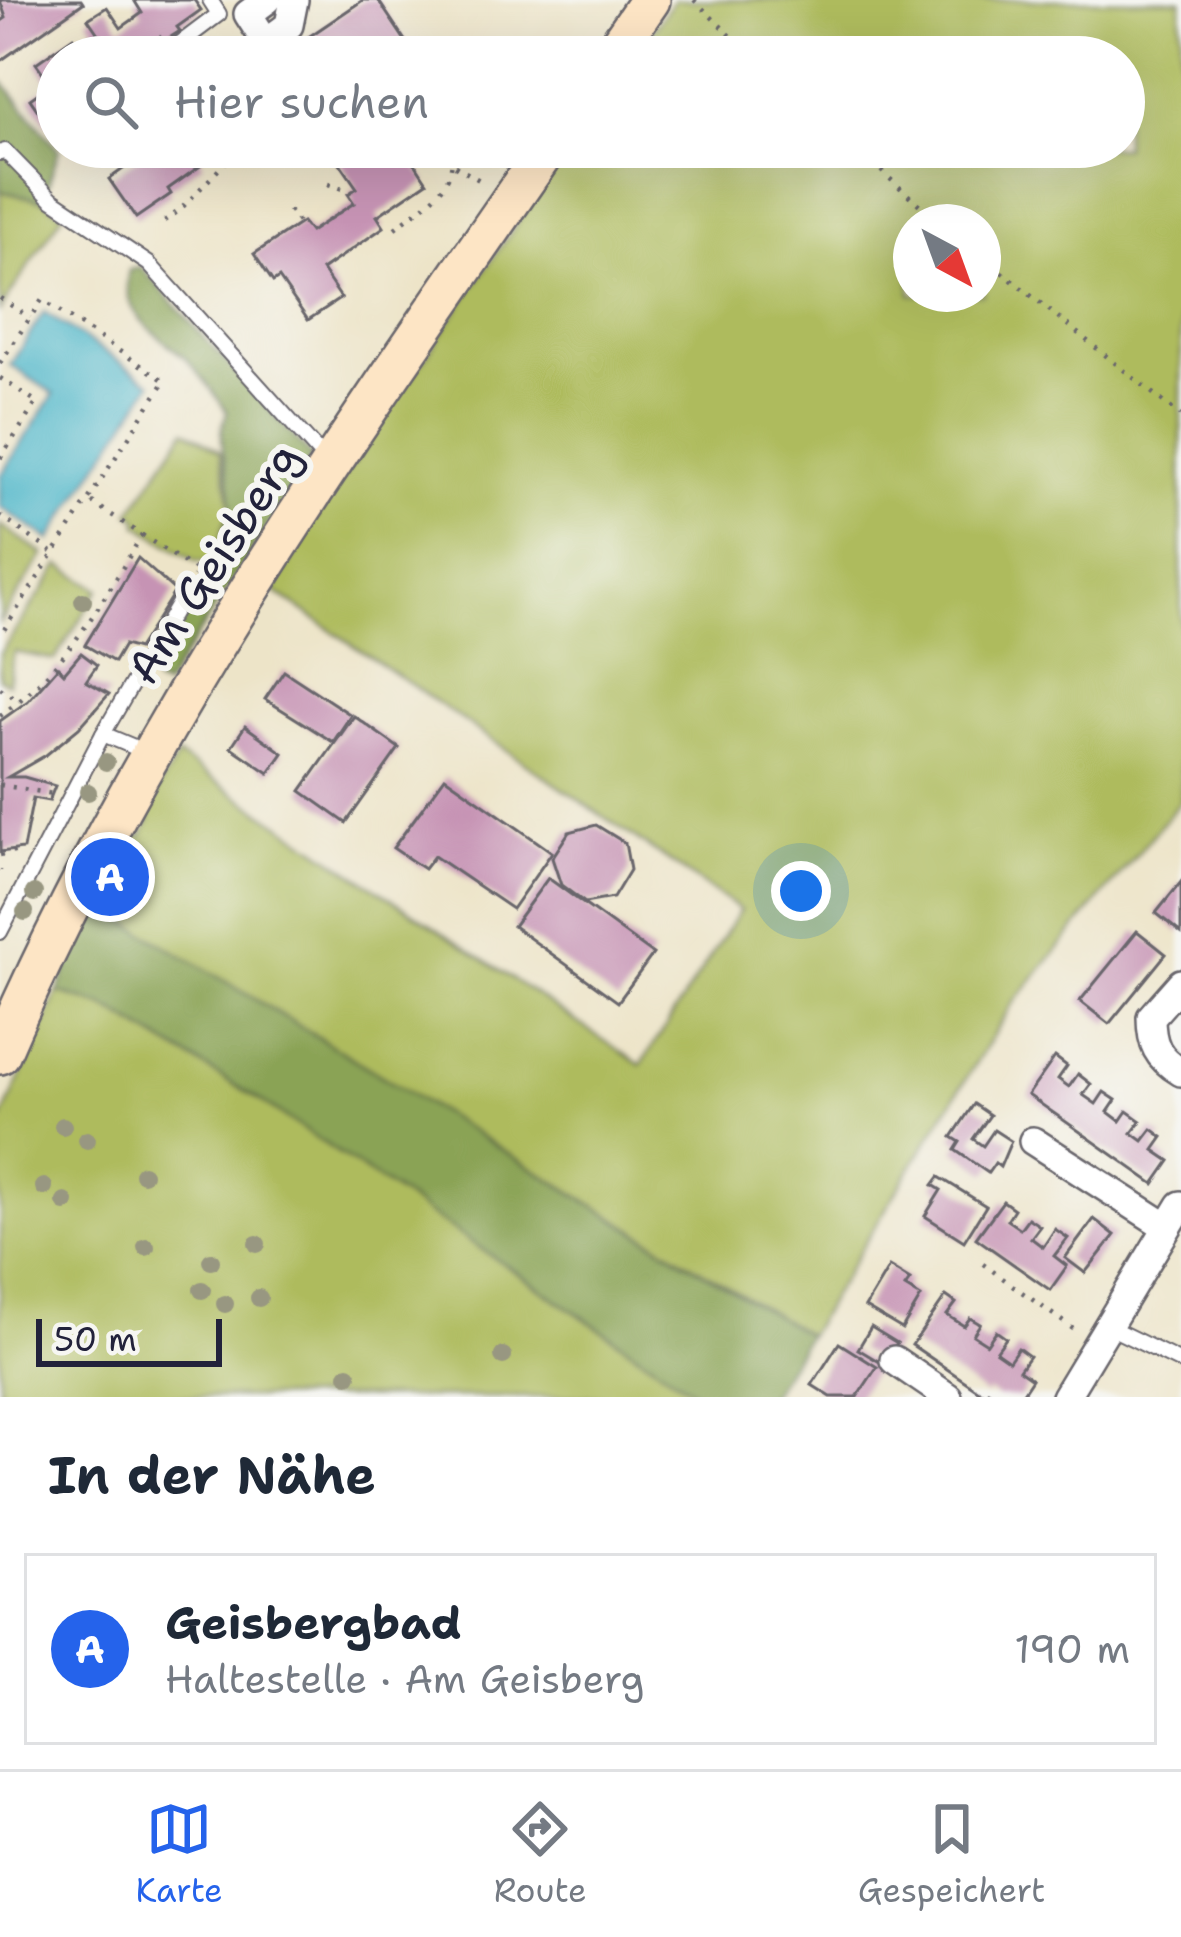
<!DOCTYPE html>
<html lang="de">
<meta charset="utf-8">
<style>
body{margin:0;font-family:"Shantell Sans",sans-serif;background:#f2f2f3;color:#1f2937}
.compass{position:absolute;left:893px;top:204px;width:108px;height:108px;border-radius:50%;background:#fff;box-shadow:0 12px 48px #0002;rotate:139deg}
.scale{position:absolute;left:36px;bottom:30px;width:186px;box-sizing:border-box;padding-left:12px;border:6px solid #22223b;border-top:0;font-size:33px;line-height:42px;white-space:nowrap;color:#22223b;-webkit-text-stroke:9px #f6f6f2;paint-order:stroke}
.you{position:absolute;left:801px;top:891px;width:42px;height:42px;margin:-30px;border:9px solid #fff;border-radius:50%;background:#1a73e8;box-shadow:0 0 0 18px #1a73e833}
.badge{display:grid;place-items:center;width:78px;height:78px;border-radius:50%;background:#2563eb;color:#fff;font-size:39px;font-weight:700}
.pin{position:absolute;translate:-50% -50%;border:6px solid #fff;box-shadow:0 3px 12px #0006}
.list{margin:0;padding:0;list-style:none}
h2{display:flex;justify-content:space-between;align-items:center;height:156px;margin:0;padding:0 48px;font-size:51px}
h2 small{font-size:39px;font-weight:400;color:#747a83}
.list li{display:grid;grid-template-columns:78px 1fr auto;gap:36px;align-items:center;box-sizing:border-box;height:192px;margin:0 24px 24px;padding:0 24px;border:3px solid #e0e1e3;border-radius:0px}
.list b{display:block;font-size:45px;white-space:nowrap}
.list p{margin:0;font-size:39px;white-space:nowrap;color:#747a83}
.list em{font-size:39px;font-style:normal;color:#747a83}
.icon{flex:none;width:66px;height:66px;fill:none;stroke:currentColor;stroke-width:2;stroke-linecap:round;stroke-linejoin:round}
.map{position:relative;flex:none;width:1181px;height:1397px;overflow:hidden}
.search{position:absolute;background:#fff;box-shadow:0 12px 48px #0002;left:36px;right:36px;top:36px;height:132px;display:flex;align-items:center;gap:30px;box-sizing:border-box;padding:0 42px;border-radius:66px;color:#747a83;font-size:45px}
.sheet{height:372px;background:#fff}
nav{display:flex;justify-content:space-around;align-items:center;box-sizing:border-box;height:168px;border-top:3px solid #e0e1e3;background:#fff;font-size:33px;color:#747a83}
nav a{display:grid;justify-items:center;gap:6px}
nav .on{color:#2563eb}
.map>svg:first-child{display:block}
</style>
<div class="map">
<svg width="1181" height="1397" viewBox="0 0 1181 1397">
<rect width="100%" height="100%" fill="#f6f6f2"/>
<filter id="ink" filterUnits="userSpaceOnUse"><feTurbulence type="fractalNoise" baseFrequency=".00833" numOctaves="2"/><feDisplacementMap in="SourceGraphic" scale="24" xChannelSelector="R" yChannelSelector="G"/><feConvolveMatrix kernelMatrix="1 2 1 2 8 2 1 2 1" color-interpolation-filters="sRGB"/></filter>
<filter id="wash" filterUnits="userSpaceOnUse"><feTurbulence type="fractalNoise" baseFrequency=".004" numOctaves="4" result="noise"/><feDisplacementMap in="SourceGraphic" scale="48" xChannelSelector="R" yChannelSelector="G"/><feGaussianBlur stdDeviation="2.7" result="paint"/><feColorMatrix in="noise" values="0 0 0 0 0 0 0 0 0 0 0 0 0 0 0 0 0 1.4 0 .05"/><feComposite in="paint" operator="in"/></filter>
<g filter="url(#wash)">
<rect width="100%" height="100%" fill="#ede4c8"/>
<!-- green -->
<g fill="#aebb5d" stroke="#686e4c" stroke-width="3" fill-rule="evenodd">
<path d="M674,0H1181V801L1011,1006L808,1335L102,908L126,864L134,834L142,836L150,819L143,813L178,756L641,1065L740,910L274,591L311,524L569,147H1124V57H634ZM911,222H983V294H911Z"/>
<polygon points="0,191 43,200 63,214 0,310"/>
<polygon points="186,429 220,451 231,504 213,563 196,561 138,525 138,518 130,513"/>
<polygon points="0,525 44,554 0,622"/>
<polygon points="60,565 99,589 55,660 14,652 8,683 0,679 0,653"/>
<polygon points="58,992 104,1006 261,1101 702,1397 0,1397 0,1124"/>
</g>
<!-- forest -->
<g fill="#8aa354" stroke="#566248" stroke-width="3">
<polygon points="0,78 59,150 43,200 0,191"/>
<path d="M141,267L312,457L164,687L155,683L152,673C174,633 229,547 231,503C232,470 213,445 227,412C214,393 202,375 186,359C159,334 117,314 129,270Z"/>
<path d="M102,908C340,1047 571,1195 808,1335L769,1397H702L261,1101L104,1006L58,992L71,957Z"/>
</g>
<!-- water -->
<polygon fill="#4bb5c8" stroke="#366c82" stroke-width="3" points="44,312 152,383 50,540 0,507 0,476 54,394 10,365"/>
<g id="blocks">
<!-- building -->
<g fill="#c693b4">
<polygon points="0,0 81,0 83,3 0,61 0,22 6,18"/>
<polygon points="134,0 194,0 201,10 177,27 180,31 163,42 160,37 131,57 92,57 107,47 88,19 107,7 121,28 142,13"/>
<polygon points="363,0 378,0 416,57 320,57 307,38"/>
<polygon points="73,37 87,57 57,57 57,117 47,124 30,99 51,84 36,63"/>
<polygon points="145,147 213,147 199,157 203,164 168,189 171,194 136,218 109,179 144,154 141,149"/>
<polygon points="329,147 436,147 414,162 427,182 377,216 384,227 322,270 341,298 308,320 279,278 273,282 254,254 302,222 310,232 354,203 348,194 357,188"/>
<polygon points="138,558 175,591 138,649 124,645 114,662 85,645"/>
<polygon points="81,653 97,665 86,681 109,694 79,728 46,755 8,777 24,777 55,786 49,801 33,798 23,849 0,852 0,721 28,701 58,667 64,673"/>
<polygon points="284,671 351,715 333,742 265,699"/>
<polygon points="354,716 399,748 346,823 301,791"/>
<polygon points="245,726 283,753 269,773 231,747"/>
<polygon points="445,777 552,852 512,909 434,856 424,869 393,848"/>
<polygon points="596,825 625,843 630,870 613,898 585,903 561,885 552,858 569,832"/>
<polygon points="548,878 653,954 618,1002 513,926"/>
<polygon points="1181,882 1181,933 1156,913"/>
<polygon points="1137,931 1166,954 1109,1024 1080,1001"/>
<polygon points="1055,1057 1067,1066 1058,1079 1069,1087 1078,1074 1091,1084 1083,1095 1096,1104 1104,1092 1116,1100 1108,1112 1120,1121 1127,1111 1141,1121 1132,1133 1143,1141 1152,1129 1163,1137 1154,1150 1170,1161 1154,1184 1028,1095"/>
<polygon points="974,1104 990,1115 973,1139 983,1146 994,1130 1011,1141 1000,1167 995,1163 988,1173 955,1150 960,1142 952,1137"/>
<polygon points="939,1177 986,1206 964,1241 925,1216 941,1190 933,1185"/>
<polygon points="1003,1201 1014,1209 1007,1220 1020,1229 1028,1218 1040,1226 1031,1238 1043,1247 1055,1229 1068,1238 1054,1256 1067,1266 1050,1290 976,1238"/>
<polygon points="1094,1219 1115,1235 1085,1273 1065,1258"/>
<polygon points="889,1267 910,1280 905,1287 921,1297 902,1329 865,1307"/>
<polygon points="946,1296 956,1303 947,1315 964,1326 970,1318 980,1324 973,1335 987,1344 996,1331 1006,1338 996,1352 1009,1361 1018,1348 1029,1356 1019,1370 1032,1379 1020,1397 997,1397 988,1391 985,1395 912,1345"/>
<polygon points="871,1327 897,1343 883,1364 858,1349"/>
<polygon points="839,1343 877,1367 857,1397 831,1397 812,1385"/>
</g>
</g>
</g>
<g filter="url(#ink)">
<use href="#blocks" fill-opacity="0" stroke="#69666c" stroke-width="3"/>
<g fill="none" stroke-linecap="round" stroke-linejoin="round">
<!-- lane casing -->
<g stroke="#69666c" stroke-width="18">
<g id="lane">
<polyline points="162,57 219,14 210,0"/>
<polyline points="0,153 5,151 52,199 149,264 328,463"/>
<polyline points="103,734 184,594"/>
<polyline points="0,932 103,734 146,752"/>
<polyline points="1107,1326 1181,1362"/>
</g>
</g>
<!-- street casing -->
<g stroke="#69666c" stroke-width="32">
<g id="street">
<polyline points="267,0 248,14 266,42 289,25 294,0"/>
<path d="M1181,983L1151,1017C1151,1044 1157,1058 1181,1072"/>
<polyline points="1033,1141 1167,1227"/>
<polyline points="894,1360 948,1397"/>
<polyline points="1065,1397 1181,1205"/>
</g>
</g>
<!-- secondary casing -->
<g stroke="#69666c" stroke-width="44">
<g id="secondary">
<polyline points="611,57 650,0"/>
<path d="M0,1054C140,729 347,437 548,147"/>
</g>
</g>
<!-- path -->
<g stroke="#69666c" stroke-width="4.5" stroke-dasharray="3 9" stroke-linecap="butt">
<polyline points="694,0 753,57"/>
<polyline points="854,147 939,222"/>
<polyline points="307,154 316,147"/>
<polyline points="455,166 486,184"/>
<polyline points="328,184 351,192"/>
<polyline points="289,210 299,224"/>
<polyline points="164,221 179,211 240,147"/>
<path d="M395,228C423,206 460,187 450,147"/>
<polyline points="983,257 1181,416"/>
<polyline points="0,298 30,318"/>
<polyline points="0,363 42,300 165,381 0,636"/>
<polyline points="0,378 37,402 0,459"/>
<polyline points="0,516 52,552"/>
<polyline points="142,535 197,571 194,577"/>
<path d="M0,688L19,701C74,655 106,595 142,535L89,500"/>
<polyline points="0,716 19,701"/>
<polyline points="0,785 53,794"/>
<polyline points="0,855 23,850"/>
<polyline points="0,870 0,871"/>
<polyline points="983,1264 1076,1331"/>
</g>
<!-- lane -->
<use href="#lane" stroke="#fff" stroke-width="14"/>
<!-- street -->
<use href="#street" stroke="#fff" stroke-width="27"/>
<!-- secondary -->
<use href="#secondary" stroke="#fde5c5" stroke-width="39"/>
</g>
<!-- trees -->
<g fill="#989781">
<circle cx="83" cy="601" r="9"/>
<circle cx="106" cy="762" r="9"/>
<circle cx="88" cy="792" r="9"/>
<circle cx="34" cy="893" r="9"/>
<circle cx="25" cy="912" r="9"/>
<circle cx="63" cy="1126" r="9"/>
<circle cx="87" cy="1140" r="9"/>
<circle cx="143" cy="1174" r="9"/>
<circle cx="44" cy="1187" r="9"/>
<circle cx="65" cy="1202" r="9"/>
<circle cx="257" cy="1244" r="9"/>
<circle cx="146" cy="1247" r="9"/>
<circle cx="211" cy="1261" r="9"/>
<circle cx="202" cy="1290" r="9"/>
<circle cx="259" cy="1298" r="9"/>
<circle cx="225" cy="1304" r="9"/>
<circle cx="503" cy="1356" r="9"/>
<circle cx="348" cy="1375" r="9"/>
</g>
</g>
<g text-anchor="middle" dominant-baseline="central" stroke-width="12" stroke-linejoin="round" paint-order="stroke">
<!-- street labels -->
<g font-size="45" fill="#22223b" stroke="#f6f6f2">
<text transform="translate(213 563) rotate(-57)">Am Geisberg</text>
</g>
</g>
</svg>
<svg class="compass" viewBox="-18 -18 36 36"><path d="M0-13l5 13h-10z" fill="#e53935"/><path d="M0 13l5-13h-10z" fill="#747a83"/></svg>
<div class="scale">50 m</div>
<div class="you"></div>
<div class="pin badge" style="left:110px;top:877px">A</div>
<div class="search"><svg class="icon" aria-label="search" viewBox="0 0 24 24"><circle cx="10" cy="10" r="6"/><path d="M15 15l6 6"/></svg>Hier suchen</div>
</div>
<section class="sheet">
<h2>In der Nähe<small></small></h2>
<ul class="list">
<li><span class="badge">A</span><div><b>Geisbergbad</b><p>Haltestelle · Am Geisberg</p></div><em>190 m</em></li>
</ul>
</section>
<nav>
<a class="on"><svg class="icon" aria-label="map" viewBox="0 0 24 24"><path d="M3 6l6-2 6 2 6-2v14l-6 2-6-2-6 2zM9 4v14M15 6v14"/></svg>Karte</a>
<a><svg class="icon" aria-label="directions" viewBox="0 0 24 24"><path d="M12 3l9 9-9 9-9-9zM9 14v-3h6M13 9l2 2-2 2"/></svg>Route</a>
<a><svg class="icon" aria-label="saved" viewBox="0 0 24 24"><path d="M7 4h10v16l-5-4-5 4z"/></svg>Gespeichert</a>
</nav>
